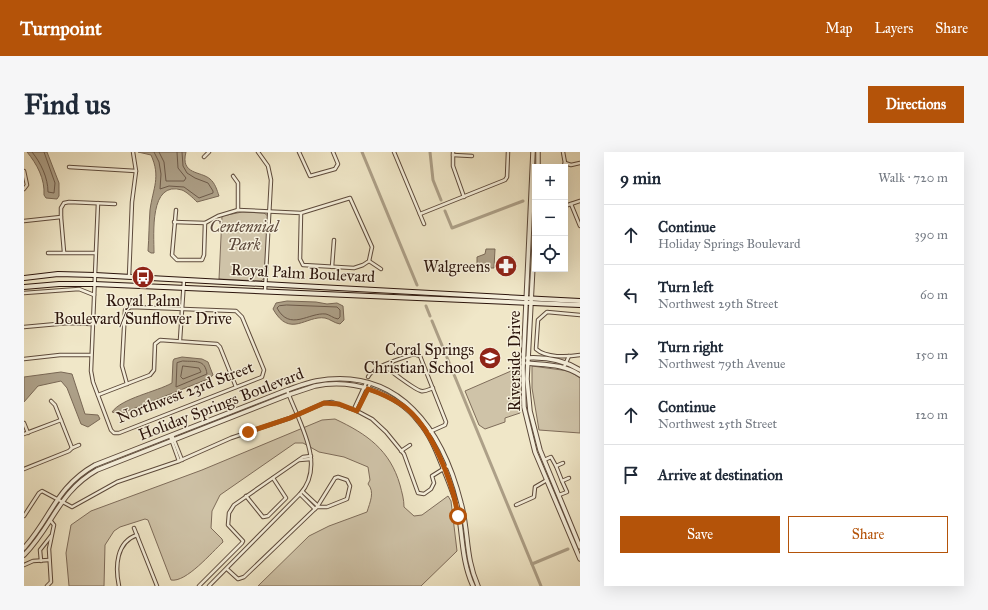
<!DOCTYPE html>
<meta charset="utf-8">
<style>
body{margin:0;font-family:"IM FELL Great Primer",serif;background:#f6f6f7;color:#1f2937}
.controls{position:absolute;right:12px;top:12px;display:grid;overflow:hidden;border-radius:0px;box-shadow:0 4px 16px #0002}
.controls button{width:36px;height:36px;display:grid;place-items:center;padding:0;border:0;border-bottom:1px solid #e0e1e3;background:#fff;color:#1f2937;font:20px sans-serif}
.stop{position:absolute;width:12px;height:12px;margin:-9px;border:3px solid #b45309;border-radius:50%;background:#fff}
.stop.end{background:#b45309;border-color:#fff;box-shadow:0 1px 4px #0008}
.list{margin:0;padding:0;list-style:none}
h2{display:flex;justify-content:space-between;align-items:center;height:52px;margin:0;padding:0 16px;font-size:17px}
h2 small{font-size:13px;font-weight:400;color:#747a83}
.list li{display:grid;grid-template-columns:26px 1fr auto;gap:12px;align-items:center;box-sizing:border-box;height:60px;padding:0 16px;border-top:1px solid #e0e1e3}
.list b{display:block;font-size:15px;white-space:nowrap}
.list p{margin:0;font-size:13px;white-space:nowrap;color:#747a83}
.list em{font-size:13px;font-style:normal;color:#747a83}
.actions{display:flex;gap:8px;padding:12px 16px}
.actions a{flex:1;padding:9px 0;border:1px solid #b45309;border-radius:0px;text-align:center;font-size:14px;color:#b45309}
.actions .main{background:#b45309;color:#fff}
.icon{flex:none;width:22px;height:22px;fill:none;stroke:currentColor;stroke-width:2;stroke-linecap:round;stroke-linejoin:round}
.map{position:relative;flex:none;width:556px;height:434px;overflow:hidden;border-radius:0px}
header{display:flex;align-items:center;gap:24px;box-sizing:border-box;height:56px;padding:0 20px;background:#b45309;color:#fff}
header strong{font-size:19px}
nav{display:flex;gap:22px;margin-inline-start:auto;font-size:14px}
.intro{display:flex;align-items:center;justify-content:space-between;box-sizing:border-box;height:96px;padding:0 24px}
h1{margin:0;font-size:28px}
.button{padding:10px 18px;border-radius:0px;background:#b45309;color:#fff;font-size:14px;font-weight:700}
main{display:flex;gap:24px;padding:0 24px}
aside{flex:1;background:#fff;border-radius:0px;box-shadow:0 4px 16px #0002}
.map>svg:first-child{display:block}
</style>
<header>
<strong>Turnpoint</strong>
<nav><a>Map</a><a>Layers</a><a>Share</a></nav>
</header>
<div class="intro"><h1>Find us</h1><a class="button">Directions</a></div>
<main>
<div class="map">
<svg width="556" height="434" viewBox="0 0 556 434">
<rect width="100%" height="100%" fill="#f0e7c8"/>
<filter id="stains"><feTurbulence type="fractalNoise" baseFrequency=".005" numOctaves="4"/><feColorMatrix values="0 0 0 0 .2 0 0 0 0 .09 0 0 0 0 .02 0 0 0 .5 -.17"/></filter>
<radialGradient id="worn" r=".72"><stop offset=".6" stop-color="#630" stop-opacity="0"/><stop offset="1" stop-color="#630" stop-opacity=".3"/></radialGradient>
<!-- green -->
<g fill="#cfc3a8" stroke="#7e6c5a">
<polygon points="218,60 240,61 244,64 241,126 237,129 195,127 198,64"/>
<polygon points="508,214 545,219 556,226 556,281 515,278 508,236"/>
<polygon points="494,216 496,261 481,266 481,270 461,277 455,273 441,239"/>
<path d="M311,267C343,282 366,298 376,333C378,341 380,347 380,355L390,364L398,363L424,344L427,349L433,399L397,434H234L285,384L305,374L343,360C346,350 351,340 344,332L346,328L344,315L320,305L295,300L279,291H271L196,343L188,359L187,376L198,387L199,390C188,400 162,431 147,428L124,368L121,367L96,375L90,379L81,393L80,434H45L42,401L47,373L67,359L178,318L298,268Z"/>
</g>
<!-- water -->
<g fill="#ada088" stroke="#796856">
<path d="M3,0H23L35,31V44L33,47L22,46L20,43C21,27 13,12 3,0Z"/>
<path d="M114,0H162C156,23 177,19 186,27C191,31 193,38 195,44L173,50C169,46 163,40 158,38C125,28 130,82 130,101H127L124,99C125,85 125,71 126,58C129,36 137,25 127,3Z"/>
<polygon points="462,97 471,97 470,116 453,116 453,105 461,102"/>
<path d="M263,149L292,150L303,152L313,151L319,154L320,168L316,172C310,171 306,167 301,166C282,163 266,187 249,157L252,151Z"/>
<path d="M158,205L178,207L184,210L189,223L184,227L96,262L88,260C98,246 132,240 148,231L149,209L150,207Z"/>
<polygon points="37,220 48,222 61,262 74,263 76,267 64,275 57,272 43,236 37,229 14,234 0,250 0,225"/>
</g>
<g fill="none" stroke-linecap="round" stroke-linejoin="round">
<!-- shore -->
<g stroke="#6c5a4a" stroke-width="1">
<path d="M8,0C17,11 24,26 24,40L30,41L31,31L20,0"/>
<polyline points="130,0 135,10 137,22 136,37 145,34 160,35 175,46 189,41 189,39 184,31 171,26 163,21 159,14 158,0"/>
<polyline points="135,0 140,10 142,29 160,29 162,26 154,16 153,0"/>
<path d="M263,153L313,155L316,158V165L314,167C309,166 306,163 302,162C285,160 266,180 253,156L255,154Z"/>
<path d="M159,209C172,210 181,207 183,222L152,235L153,211Z"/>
<polygon points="159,214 175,216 177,220 159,227 157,225"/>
</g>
<!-- canal -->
<g stroke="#ada088" stroke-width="3">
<polyline points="338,0 393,133"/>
<polyline points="406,0 409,28 417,48"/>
<polyline points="421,59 428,76 499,49"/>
<polyline points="402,154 406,164"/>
<polyline points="408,169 517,434"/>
<polyline points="508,412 544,397"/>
</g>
<!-- minor casing -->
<g stroke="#5d4a3b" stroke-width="4.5">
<g id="minor">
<polyline points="234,0 244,14 247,28 241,139"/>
<polyline points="275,0 286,24 311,17 314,12 309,0"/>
<polyline points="370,0 400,72"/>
<polyline points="429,0 429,14 440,45"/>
<polyline points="539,0 541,11"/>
<polyline points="429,3 448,4"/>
<polyline points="180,5 185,0"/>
<polyline points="541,11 547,13 556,11"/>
<polyline points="45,15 112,19"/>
<polyline points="539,15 541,11"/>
<polyline points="0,19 3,33 0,37"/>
<polyline points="209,24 214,31 214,58"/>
<polyline points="74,51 67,219 69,230 87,278 90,281 95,281 238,225 240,218 218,165 212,159 107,155 101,158 98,214 103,232"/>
<polyline points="547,52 556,74"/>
<polyline points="541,54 556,49"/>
<polyline points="152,58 148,103 153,108 178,108 180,103 181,71"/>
<polyline points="396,62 481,28 483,25 484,0"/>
<polyline points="37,65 40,100"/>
<polyline points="0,69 37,65 37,56 40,51 45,50 91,52"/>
<polyline points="150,70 181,71 194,64 214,58 277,61 326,46 348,95 345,109 339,113 330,116 279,113 276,107 277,61"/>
<polyline points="24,101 71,101"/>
<polyline points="345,109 357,117"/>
<polyline points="308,115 310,88"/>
<polyline points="105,125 108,50 112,19 109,0"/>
<polyline points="0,141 55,137 70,143"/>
<path d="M556,163L523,160L514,168L512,197C522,206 543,205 556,203"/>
<polyline points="0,175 44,171 68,172"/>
<polyline points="156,188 160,128"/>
<polyline points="0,207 36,203 66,203"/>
<path d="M361,213C364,218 392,238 397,239C401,240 406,237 409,236"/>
<polyline points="540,215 545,204"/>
<path d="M344,225C349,214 379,206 390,202L396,204L422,270L421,273L403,281"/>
<polyline points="74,243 126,223 130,218 131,192 136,188 193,192 196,195 212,235"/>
<polyline points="27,249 31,253 48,296"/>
<polyline points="330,257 342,231"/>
<polyline points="333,259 346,232"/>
<polyline points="0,271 4,281"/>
<polyline points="0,282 37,268"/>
<polyline points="148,283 158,308"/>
<polyline points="146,284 155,309"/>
<polyline points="377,299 386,293"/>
<polyline points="275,308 287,307"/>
<polyline points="520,308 527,305 532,314"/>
<polyline points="0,317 45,299 48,296 55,293"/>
<polyline points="538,329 532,314 539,311"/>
<polyline points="279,340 294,354"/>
<polyline points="276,342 291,357"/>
<polyline points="535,343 543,340 538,329 545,326"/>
<polyline points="222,344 239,365 244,364 262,346 249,326"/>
<polyline points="492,353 510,345 511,335 523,328"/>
<polyline points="0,364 15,341 18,339 48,355 93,330 155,309 207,286 266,266 300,251 308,250 333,259 348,267 362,280 380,302 394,341 400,342 407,337 410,331 408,324 424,314"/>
<polyline points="110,376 133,434"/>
<polyline points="17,409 16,398 27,384"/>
<polyline points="0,413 9,409 25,408"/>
<polyline points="203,417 214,427 220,425 293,355 311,326 314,325 323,328 326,334 323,347 303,355 293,355"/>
<polyline points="23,434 27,430 25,397 30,373 26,368"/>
<path d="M95,434C91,415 92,390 113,383"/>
<polyline points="175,434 218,391 219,389 204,373 205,361 210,353 279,305 287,304"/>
<path d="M185,434L276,342C303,313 274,269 263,238"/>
</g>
</g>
<!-- tertiary casing -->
<g stroke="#5d4a3b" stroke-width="5.5">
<g id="tertiary">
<polyline points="509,0 499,216 500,255 511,300 556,407"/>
<polyline points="514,15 514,0"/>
<polyline points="511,75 503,227 506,259 516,298 556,395"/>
<path d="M503,206C522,205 540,208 556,218"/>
<path d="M503,211C523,213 539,212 556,223"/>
<path d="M0,396C27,366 32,335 71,313L263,238C272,235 282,231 292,229C376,214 419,279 437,351C445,380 441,405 454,434"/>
<path d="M0,403C29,374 34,340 73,318L264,243C273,240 282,237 291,234C327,226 372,240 395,270C406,283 412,298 418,313C423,326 429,340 433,353C439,381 437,408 449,434"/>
</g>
</g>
<!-- secondary casing -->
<g stroke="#2c150c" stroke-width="6">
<g id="secondary">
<polyline points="0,126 34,122 71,123 556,149"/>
<polyline points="0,135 35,132 70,132 556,153"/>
</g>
</g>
<!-- minor -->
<use href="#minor" stroke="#f5efdb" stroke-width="2.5"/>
<!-- tertiary -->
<use href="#tertiary" stroke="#f5efdb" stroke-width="3.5"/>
<!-- secondary -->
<use href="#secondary" stroke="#f5efdb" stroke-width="4"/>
</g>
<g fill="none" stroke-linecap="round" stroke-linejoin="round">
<!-- route -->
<path stroke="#b45309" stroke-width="5" d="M224,280L266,266L300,251L315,252L333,259L344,237C356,241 367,246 378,253C407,273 429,330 434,364"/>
</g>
<!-- icons -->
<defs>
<g id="pharmacy-disc" transform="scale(1.15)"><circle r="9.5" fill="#8f2418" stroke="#f5efdb"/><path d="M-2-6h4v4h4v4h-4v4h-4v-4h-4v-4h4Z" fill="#fff"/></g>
<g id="bus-disc" transform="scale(1.15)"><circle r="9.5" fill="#8f2418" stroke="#f5efdb"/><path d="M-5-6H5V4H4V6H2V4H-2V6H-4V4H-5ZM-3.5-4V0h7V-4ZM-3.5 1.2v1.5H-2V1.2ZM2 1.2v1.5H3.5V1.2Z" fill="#fff"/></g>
<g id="school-disc" transform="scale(1.15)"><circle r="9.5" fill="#8f2418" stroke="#f5efdb"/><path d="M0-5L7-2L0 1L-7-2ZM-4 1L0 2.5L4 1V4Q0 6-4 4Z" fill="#fff"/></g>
</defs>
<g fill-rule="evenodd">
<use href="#pharmacy-disc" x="482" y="114"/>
<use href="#bus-disc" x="119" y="125"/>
<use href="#school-disc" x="466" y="206"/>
</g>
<g text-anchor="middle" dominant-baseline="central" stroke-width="3" stroke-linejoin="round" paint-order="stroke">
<!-- park labels -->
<g font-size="16" font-style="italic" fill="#5d493b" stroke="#f5efdb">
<text x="220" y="74">Centennial<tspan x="220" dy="18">Park</tspan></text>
</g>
<!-- poi labels -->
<g font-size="16" fill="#2c150c" stroke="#f5efdb" text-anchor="end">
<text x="466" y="114">Walgreens</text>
<text x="119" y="148" text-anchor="middle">Royal Palm<tspan x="119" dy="18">Boulevard/Sunflower Drive</tspan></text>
<text x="450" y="197">Coral Springs<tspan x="450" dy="18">Christian School</tspan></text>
</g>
<!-- street labels -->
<g font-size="16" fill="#2c150c" stroke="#f5efdb">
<text transform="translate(279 121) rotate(3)">Royal Palm Boulevard</text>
<text transform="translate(490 209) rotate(-90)">Riverside Drive</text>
<text transform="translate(161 240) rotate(-21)">Northwest 23rd Street</text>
<text transform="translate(197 252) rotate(-21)">Holiday Springs Boulevard</text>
</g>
</g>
<rect width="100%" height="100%" filter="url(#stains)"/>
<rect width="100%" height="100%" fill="url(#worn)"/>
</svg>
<div class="controls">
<button>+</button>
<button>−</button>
<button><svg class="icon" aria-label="locate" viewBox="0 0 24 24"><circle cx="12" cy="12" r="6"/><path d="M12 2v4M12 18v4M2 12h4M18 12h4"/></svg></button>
</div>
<div class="stop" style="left:434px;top:364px"></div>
<div class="stop end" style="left:224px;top:280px"></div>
</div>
<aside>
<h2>9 min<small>Walk · 720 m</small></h2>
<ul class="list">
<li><svg class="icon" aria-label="ahead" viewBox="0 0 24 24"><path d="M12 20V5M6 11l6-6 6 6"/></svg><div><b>Continue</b><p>Holiday Springs Boulevard</p></div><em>390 m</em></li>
<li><svg class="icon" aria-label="left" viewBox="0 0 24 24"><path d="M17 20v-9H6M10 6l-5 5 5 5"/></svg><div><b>Turn left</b><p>Northwest 29th Street</p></div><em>60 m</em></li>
<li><svg class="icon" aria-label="right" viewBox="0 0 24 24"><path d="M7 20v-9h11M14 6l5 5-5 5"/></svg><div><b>Turn right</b><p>Northwest 79th Avenue</p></div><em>150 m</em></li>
<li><svg class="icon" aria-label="ahead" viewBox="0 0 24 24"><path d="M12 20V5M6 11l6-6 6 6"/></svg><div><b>Continue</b><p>Northwest 25th Street</p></div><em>120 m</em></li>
<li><svg class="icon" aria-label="arrive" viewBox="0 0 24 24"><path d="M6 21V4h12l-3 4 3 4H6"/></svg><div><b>Arrive at destination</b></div></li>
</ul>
<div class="actions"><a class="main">Save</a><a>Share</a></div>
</aside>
</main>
